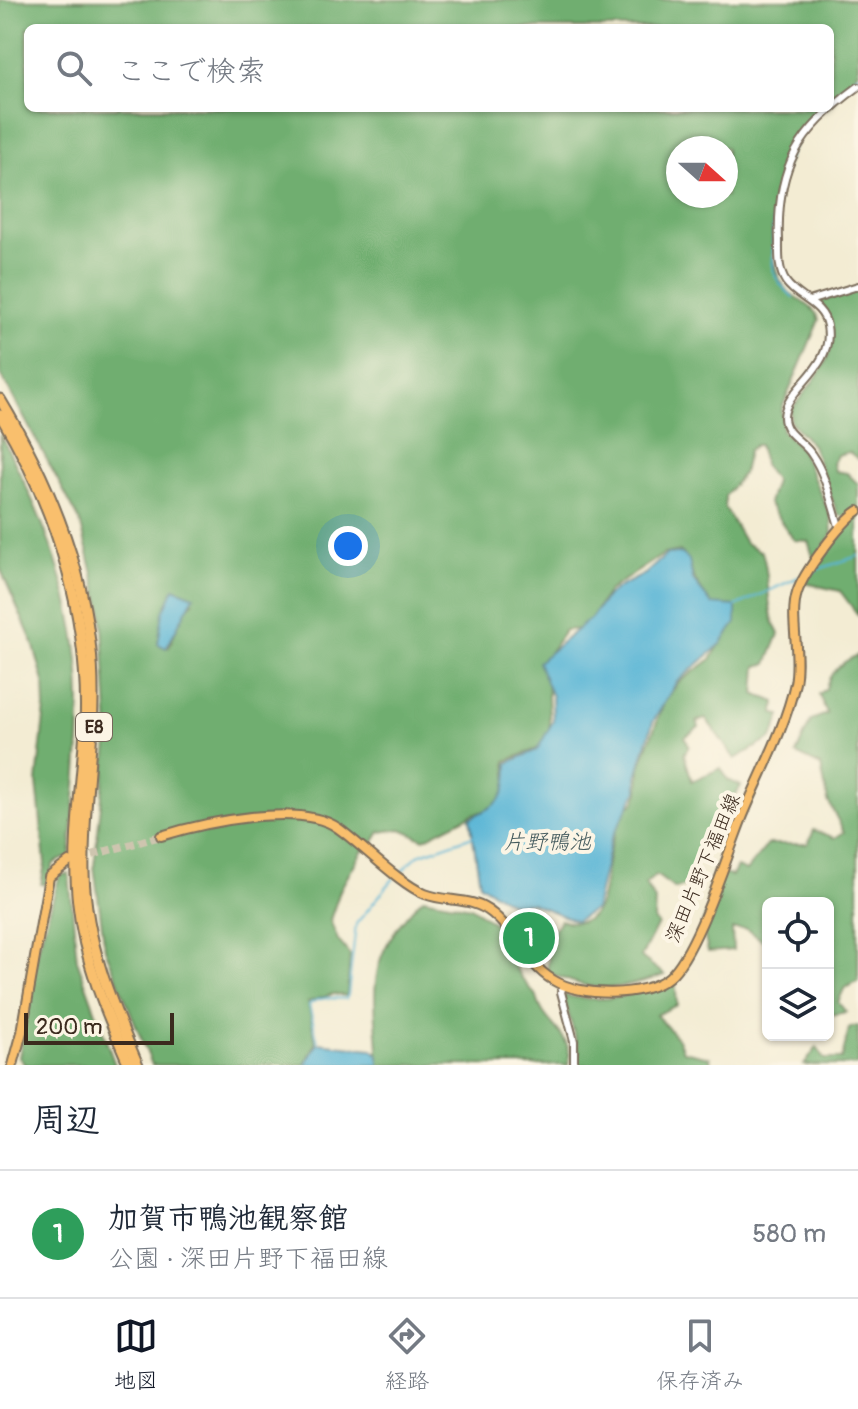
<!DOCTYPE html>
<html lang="ja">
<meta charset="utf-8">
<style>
body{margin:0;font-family:Pangolin,"Klee One",sans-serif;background:#f2f2f3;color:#1f2937}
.controls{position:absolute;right:24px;bottom:24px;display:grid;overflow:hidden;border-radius:12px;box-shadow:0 2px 6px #0004}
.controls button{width:72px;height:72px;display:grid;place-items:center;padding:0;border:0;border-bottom:2px solid #e0e1e3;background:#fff;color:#1f2937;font:40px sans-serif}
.compass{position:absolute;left:666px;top:136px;width:72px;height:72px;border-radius:50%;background:#fff;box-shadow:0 2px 6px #0004;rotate:111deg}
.scale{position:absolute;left:24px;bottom:20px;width:150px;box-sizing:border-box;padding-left:8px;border:4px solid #3b2a1e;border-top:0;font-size:22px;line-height:28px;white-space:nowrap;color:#3b2a1e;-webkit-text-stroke:6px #fcf5e5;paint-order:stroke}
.you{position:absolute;left:348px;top:546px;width:28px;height:28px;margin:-20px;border:6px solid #fff;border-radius:50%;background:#1a73e8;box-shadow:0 0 0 12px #1a73e833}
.badge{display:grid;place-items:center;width:52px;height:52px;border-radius:50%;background:#111827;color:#fff;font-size:26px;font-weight:700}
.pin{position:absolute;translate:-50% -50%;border:4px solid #fff;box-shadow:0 2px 8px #0006}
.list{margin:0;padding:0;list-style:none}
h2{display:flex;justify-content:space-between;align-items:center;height:104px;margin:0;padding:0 32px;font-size:34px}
h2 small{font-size:26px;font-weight:400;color:#747a83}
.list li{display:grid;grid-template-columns:52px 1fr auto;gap:24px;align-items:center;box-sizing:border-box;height:128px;padding:0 32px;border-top:2px solid #e0e1e3}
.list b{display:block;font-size:30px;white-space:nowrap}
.list p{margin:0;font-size:26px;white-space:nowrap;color:#747a83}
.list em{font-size:26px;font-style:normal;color:#747a83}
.icon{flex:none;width:44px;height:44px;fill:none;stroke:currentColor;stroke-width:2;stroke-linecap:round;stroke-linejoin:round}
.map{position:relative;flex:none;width:858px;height:1065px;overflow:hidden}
.search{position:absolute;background:#fff;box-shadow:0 2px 6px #0004;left:24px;right:24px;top:24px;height:88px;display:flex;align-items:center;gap:20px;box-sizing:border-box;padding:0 28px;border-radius:12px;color:#747a83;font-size:30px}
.sheet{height:232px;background:#fff}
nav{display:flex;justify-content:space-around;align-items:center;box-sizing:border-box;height:112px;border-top:2px solid #e0e1e3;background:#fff;font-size:22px;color:#747a83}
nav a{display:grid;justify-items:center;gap:4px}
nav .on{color:#111827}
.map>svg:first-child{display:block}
</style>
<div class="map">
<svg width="858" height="1065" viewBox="0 0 858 1065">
<rect width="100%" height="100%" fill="#fcf5e5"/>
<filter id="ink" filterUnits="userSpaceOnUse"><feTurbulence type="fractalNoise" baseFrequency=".0125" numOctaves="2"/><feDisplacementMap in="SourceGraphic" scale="16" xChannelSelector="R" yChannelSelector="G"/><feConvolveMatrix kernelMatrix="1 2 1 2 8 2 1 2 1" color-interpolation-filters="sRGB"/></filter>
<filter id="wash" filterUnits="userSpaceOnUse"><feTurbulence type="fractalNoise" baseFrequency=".006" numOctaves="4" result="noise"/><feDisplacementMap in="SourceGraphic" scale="32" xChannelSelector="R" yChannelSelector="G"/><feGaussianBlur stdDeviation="1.8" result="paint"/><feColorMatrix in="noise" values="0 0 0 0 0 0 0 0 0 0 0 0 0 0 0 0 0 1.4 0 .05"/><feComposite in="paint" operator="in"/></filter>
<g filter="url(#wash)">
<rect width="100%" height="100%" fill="#f3ecd3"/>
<!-- forest -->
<g fill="#6fae6f" stroke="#556c46" stroke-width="2" fill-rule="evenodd">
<path d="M0,0H858V71L830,105V28H28V108H826C818,114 809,120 803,129C781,163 760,244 781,282C790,300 813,301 819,320L782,408V430L800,448L831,517L832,534L814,560L808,541L794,540L768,503L775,481L765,467L759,445H755L748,451L743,473L725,496V508L745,543L762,552C772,581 764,608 779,634L767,664L757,666L755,694L775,702L774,714L781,715L772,738L735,759L706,719L697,721L699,727L685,737L689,746L684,754L692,781L721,768L728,780L741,786L717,825L715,840L699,851L688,885L675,889L656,875L645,884L655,900L654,920L658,924L641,957L665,975C612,991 599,994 547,972L550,947L546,943L560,920C607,934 602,883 609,853C611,842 616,833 617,822L622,809L634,803L639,792L640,767L664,703L678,683L711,659L728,631C719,610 706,599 695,580C688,568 692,561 680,551L664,554L608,591L585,629L565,630L546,657L550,735L542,747L506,761L508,784L497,808L473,814L424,839L401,829L380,832L370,848L362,851L341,888L330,920L338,940L350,955L347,996L333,994L308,1002L316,1043L305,1065H152L105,949L94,866L109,735L102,610L80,521L0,373ZM678,148H726V196H678ZM193,602L184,610L169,647L158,643L167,603Z"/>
<path d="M858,289V459L849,452L837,455L833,463L835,471L847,473L858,484V507L845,517L838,515L812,445L790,421L791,410C817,375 852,344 819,302Z"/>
<path d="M0,434C37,504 70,580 78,660C84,724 75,792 70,856L54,863L45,885L41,884L45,864L37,782L45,708L44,682L33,643L0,568Z"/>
<polygon points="858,514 858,615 840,591 805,583"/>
<path d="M858,655V981L844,989L838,1002L846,1012L831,1015L828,1007V903H768V944L746,929H732L733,950L708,952L702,924L722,874L732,876L737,867L746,871L768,844H808L814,830L835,838L844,832L828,801L821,766L796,754L811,720L827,714L819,694L826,689C829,671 842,662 858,655Z"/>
<polygon points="69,874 77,960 115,1065 25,1065 19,1057 38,949 60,875"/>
<path d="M423,898L471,907L505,931L501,954C517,963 521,983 537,996C541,1024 574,1032 569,1065H379C375,988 362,959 423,898Z"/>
<path d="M675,979L677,1005L656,1015L678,1039L683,1051L710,1057L711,1065H577L579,1050L563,995C606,1005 634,995 675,979Z"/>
<polygon points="858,1026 858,1065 804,1065 817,1047 824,1059 842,1059 849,1028"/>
</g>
<!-- water -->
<g fill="#58b5d6" stroke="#4a707a" stroke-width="2">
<path d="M681,553L689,560L693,580L712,604L736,606V623L721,644L676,683L653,722L637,776V791L611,839L595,909L576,921L531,903L512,904L480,884L470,818C501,803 508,798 508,763L537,750L553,721L552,697L538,662L591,618L607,596L621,586L645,574L667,554Z"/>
<polygon points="174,588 194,596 166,648 158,644 163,612"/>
<polygon points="318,1043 372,1049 379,1055 379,1065 305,1065"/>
</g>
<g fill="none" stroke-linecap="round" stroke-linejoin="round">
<!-- stream -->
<g stroke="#58b5d6" stroke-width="2">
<polyline points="830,98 858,75"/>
<path d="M793,297C785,289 778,283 774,273C771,263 774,251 773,241C773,192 786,144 820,108"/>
<polyline points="813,571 858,556"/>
<polyline points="736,606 799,577"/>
<polyline points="399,874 418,855 473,836"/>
<path d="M318,1042L309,1005C319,996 334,998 346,999L348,995L356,924L394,878"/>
</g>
</g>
</g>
<g filter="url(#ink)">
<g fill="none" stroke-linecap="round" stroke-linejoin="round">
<!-- major-tunnel -->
<polyline stroke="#cec5af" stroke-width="8" stroke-dasharray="8 4" stroke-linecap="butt" points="81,858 161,836"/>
<!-- minor casing -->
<g stroke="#7b6e5d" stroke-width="10">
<g id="minor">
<polyline points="809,301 858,286"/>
<path d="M840,529C832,505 826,475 812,455C804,441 784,435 784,417C785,388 835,368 827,326C823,303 798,299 786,282C778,270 779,255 779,241C776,166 799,130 858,87"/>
<polyline points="563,986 561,992 574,1041 574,1065"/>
</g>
</g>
<!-- major casing -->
<g stroke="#7b6e5d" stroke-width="12">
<g id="major">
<path d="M161,836C203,823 300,801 338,828C362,845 400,884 425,894C448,903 472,896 493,914C517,933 526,964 553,980C580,997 644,998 669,977C697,953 727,855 742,818C760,774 785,729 795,683C801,654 789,618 797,593C803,573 841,522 858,511"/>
<polyline points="13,1065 22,1032 49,877 69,862"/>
</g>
</g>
<!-- highway casing -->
<g stroke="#7b6e5d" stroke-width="13">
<g id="highway">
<path d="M0,399C45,474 80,555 90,642C100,720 82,796 84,873C86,943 111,1002 138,1065"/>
<path d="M0,415C57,509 90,618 85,728C82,786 71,845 78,904C84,962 106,1012 129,1065"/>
</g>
</g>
<!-- minor -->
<use href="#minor" stroke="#fff" stroke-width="6"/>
<!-- major -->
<use href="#major" stroke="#f9bf6d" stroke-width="8"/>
<!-- highway -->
<use href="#highway" stroke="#f9bf6d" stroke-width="9"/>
</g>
</g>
<g text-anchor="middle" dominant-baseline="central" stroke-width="8" stroke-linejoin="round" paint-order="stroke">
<!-- shield labels -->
<rect fill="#fcf5e5" stroke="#75675a" stroke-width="2" x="76" y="713" width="36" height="28" rx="6"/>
<g font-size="18" font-weight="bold" fill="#3b2a1e">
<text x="94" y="727">E8</text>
</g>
<!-- street labels -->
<g font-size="20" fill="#3b2a1e" stroke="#fcf5e5">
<text transform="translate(703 868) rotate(-67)">深田片野下福田線</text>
</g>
<!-- water labels -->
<g font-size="22" font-style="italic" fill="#455b5e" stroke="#fcf5e5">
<text x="547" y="842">片野鴨池</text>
</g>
</g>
</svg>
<div class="controls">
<button><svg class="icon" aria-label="locate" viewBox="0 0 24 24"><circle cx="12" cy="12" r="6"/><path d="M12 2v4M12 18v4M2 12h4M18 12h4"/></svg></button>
<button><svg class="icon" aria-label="layers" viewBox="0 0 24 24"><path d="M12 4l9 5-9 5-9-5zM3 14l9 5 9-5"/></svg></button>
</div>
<svg class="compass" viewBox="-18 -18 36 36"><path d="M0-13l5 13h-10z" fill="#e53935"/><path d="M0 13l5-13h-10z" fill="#747a83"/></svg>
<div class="scale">200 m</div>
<div class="you"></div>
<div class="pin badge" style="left:529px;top:938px;background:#2e9e5b">1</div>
<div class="search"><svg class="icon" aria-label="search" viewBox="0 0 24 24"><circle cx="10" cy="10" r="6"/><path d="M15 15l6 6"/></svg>ここで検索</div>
</div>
<section class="sheet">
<h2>周辺<small></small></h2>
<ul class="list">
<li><span class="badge" style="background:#2e9e5b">1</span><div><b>加賀市鴨池観察館</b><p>公園 · 深田片野下福田線</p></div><em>580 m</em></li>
</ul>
</section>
<nav>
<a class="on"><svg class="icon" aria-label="map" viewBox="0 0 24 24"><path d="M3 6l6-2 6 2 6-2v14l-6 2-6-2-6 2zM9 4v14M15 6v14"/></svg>地図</a>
<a><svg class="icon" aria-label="directions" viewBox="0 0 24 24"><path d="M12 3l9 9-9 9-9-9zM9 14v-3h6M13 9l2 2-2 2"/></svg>経路</a>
<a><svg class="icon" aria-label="saved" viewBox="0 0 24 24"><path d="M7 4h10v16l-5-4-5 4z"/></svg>保存済み</a>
</nav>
